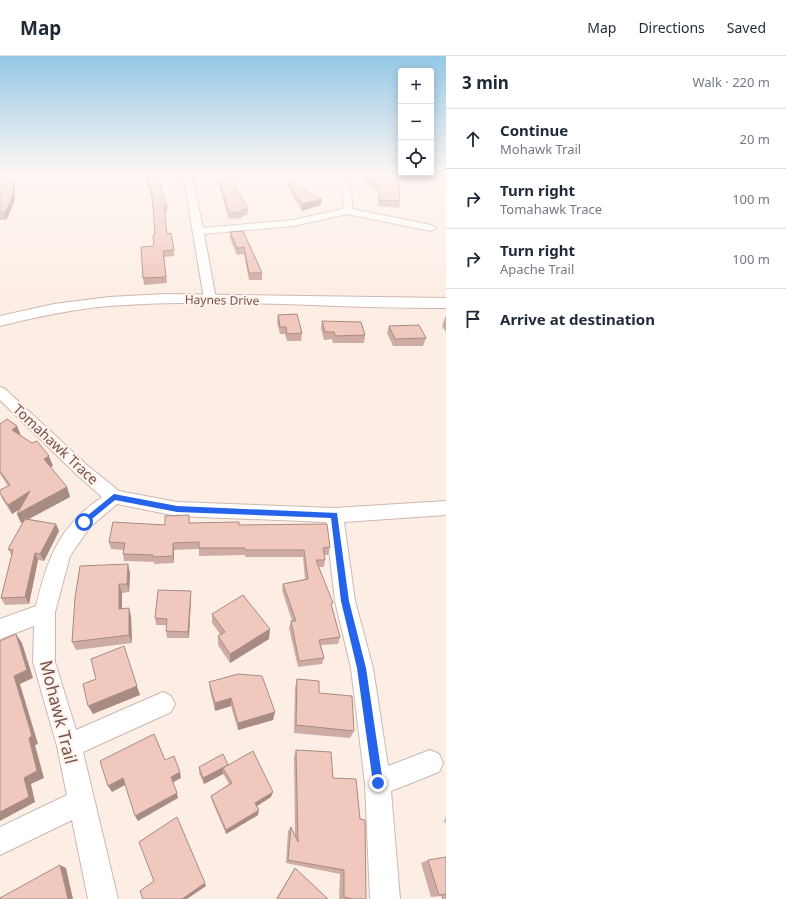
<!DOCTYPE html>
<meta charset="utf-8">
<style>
body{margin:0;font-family:"Noto Sans",sans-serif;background:#f2f2f3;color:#1f2937}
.controls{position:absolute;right:12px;top:12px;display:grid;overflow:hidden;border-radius:4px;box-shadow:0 2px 10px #0003}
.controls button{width:36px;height:36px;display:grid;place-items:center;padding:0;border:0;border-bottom:1px solid #e0e1e3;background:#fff;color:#1f2937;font:20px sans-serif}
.stop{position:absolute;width:12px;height:12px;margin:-9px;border:3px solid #2563eb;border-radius:50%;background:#fff}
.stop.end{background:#2563eb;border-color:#fff;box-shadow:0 1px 4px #0008}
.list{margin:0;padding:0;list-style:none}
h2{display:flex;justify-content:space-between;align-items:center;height:52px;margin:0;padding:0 16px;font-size:17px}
h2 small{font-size:13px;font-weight:400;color:#747a83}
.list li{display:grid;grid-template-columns:26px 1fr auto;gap:12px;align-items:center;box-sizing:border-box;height:60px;padding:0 16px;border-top:1px solid #e0e1e3}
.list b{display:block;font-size:15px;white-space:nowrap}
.list p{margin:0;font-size:13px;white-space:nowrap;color:#747a83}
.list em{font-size:13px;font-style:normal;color:#747a83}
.icon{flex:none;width:22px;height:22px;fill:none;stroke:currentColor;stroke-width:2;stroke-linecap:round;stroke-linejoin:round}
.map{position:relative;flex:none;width:446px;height:843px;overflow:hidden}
header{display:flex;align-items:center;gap:24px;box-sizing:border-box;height:56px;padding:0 20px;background:#fff;border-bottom:1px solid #e0e1e3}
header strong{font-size:19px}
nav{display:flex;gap:22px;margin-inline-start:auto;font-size:14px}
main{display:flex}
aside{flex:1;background:#fff}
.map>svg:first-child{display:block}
</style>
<header>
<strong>Map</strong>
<nav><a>Map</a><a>Directions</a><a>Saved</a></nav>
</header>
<main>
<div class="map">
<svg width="446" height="843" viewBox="0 0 446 843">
<rect width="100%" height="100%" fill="#fceee5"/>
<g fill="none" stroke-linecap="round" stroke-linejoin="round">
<!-- minor casing -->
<g stroke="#cfb7af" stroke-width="2">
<g id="minor">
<path d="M183,117H191L203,172L293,164L343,153C346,129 336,131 322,117H332C347,126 354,136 352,153L431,169L436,172L431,175L347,158L293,170L204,178L216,243L210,247L204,243Z"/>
<path d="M0,331L5,333L88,410L119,435L177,446L334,452L446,445V459L344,466L355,545L373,612L388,710L430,694L439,698L443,707L439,716L391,735L400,843H370L365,727L351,612L335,545L326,466L177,460L117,448L90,471L70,500L55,556V606L76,674L163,636L171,640L175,648L171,656L83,696L118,843H88L72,764L0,799V771L67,739L57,690L33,606L34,570L0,583V563L36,550C44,517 53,485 78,461C85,453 94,447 102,441L76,418L0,344Z"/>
</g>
</g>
<!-- tertiary casing -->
<g stroke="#cfb7af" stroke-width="2">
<path id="tertiary" d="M165,238L446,242V252C334,253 222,241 110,250C73,253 36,261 0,270V260L54,248L109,241Z"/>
</g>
<!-- minor -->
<use href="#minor" fill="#fff" fill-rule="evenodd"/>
<!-- tertiary -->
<use href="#tertiary" fill="#fff" fill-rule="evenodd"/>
</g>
<!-- wall -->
<g fill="#ceaca3">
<polygon points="0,117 15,131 15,144 9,158 6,164 0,164 0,165"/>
<polygon points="144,117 157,117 167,151 167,157 164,157 167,178 174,194 174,200 164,201 167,227 144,229 143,222 154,190 155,178 152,143"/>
<polygon points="213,117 228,117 248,153 247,159 242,160 242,162 229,163 220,133"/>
<polygon points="356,117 383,117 400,145 399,152 378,150 378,136"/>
<polygon points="427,117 446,117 446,125 445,125"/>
<polygon points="288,126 321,149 302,155 288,132"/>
<polygon points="243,175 262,217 262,224 249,224 244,198 237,199 230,182 230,176"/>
<polygon points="278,259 302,277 301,285 287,285 285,278 280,278 277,266"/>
<polygon points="446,259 446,276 442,270"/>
<polygon points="322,265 365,279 364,287 333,287 332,283 324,284 321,272"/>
<polygon points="389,270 426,282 423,290 393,290 387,277"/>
<polygon points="0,368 17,370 21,380 53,410 50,411 67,431 70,441 29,463 56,468 59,475 44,505 38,504 29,548 5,549 1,542 12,500 8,493 23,466 21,467 17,458 19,454 12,458 3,444 0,438 0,434 8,430 0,418"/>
<polygon points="165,469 239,469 330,491 328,499 325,499 325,504 324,511 318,511 332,551 340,581 338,588 321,589 324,602 322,608 298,611 289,572 291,565 292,565 282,534 283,528 305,523 303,501 245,501 245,499 199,500 199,493 174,494 174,507 154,508 154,506 124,505 123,498 124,494 111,493 109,486"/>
<polygon points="130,517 129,536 122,537 122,553 129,552 131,561 132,587 76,594 72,586 75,542"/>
<polygon points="191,541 189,582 167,582 166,575 166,569 156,569 155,562"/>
<polygon points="212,558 269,583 230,607 218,589 218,580 220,578 212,567"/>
<polygon points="297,623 319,637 354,675 350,682 294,677 295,632"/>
<polygon points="209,626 275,656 273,664 238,674 231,650 215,655 210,634"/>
<polygon points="296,694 333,722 366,843 339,843 340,818 286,807 288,775 291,771 295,780 294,701"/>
<polygon points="228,709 271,741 257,750 258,759 226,778 212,745 211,740 229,728 223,718 204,728 199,717 199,711"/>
<polygon points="446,760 446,767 444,766"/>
<polygon points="446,801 446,843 442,843 441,840 431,841 421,807 428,804"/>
<polygon points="295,812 328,843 276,843 293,815"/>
</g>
<!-- shaded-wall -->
<g fill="#a88c84">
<polygon points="14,125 15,131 15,144 9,158 6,164 4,157"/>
<polygon points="322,143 321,149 302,155 302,148"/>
<polygon points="17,370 21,380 12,374"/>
<polygon points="49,400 53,410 47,412 44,403"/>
<polygon points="67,431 70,441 21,467 17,458"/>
<polygon points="30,435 34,444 12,458 8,449"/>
<polygon points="56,468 59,475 44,505 40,498"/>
<polygon points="173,487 174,494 174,507 173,500"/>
<polygon points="35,497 38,504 29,548 25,541"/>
<polygon points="128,508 130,517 129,536 127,528"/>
<polygon points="119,528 122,537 122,562 119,553"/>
<polygon points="191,535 191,541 189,582 188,576"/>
<polygon points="129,552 131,561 132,587 129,579"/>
<polygon points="270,573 269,583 230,607 230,598"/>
<polygon points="16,578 22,587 33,622 20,628 38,688 35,689 44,722 31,728 35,746 0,765 0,756 24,722 14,620"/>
<polygon points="137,630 140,639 93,658 88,650"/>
<polygon points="231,642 231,650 215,655 215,647"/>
<polygon points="275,656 273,664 238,674 238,667"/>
<polygon points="228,709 223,712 223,718 204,728 203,722"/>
<polygon points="180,716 181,722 172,727 171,721"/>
<polygon points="123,722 127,728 112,736 108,730"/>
<polygon points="273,736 271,741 254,752 255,747"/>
<polygon points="177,737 178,742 138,765 135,760"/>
<polygon points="259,754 258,759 226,778 226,774"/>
<polygon points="60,809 66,812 73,843 68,843"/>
<polygon points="205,827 206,830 187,843 182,843"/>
</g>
<!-- building -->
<g fill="#f0c8bd" stroke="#a88c84">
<polygon points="0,117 7,117 14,125 13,138 8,151 4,157 0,157"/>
<polygon points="146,117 157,117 167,151 164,151 167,178 171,177 174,194 163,195 166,221 143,222 141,191 154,190 153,179 155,178 152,138"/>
<polygon points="215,117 228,117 248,153 241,154 242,156 229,157 220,127"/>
<polygon points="364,117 383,117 388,120 399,128 400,145 379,144 379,130"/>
<polygon points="288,126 322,143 302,148"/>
<polygon points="243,175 262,217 249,217 244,191 237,192 230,176"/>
<polygon points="297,258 302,277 287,278 286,271 280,271 278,259"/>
<polygon points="322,265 361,266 365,279 335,280 334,276 325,276"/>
<polygon points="419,269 426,282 395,283 389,270"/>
<polygon points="7,363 17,370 12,374 32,387 37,385 49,400 44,403 67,431 17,458 30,435 8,449 0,437 0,434 10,429 0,415 0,368"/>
<polygon points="189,459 189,467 239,466 239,469 327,468 330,491 323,492 325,504 316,504 333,547 331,548 340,581 319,584 324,602 299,605 291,565 296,565 283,528 308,523 304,494 245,494 245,492 199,492 199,486 173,487 173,500 153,501 153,499 123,498 125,487 109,486 113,466 165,469 165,460"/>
<polygon points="25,463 56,468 40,498 35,497 25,541 1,542 13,494 8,493"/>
<polygon points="128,508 127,528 119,528 119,553 129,552 129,579 72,586 75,542 80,510"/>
<polygon points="158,534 191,535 188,576 166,575 167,563 155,562"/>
<polygon points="243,539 270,573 230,598 218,580 225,576 212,558"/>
<polygon points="16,578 27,614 14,620 32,680 29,682 37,715 24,722 29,741 0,756 0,585"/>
<polygon points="124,590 137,630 88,650 83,628 96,623 91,603"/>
<polygon points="238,618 262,620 275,656 238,667 231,642 215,647 209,626"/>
<polygon points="297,623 319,625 319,637 352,640 354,675 296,669"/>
<polygon points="154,678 165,704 174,700 180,716 171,721 177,737 135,760 123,722 108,730 100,705"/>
<polygon points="296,694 331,696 333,722 356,723 360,763 365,764 366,843 353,843 344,841 344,814 288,804 291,771 298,786"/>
<polygon points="253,695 273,736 255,747 259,754 226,774 211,740 232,727 223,712"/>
<polygon points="223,698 228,709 203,722 199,711"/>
<polygon points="177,761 205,827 182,843 143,843 140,835 154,825 139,786"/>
<polygon points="446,801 446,838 439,839 428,804"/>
<polygon points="60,809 68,843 0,843 0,842"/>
<polygon points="295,812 328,843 277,843"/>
</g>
<!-- sky -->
<linearGradient id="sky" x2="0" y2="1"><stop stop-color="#95c8e6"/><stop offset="0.5" stop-color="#fef7f3"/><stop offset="1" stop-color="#fef7f3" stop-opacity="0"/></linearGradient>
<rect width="446" height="235" fill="url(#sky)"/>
<!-- route -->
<polygon fill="#2563eb" points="114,438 177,450 337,457 349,545 366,612 383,727 381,731 378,732 374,731 373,727 357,612 341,545 331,462 177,456 115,444 87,467 82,467 82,464"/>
<g text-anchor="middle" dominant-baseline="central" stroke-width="4" stroke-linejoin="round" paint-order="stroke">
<!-- far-street labels -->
<g font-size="12" fill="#74514b" stroke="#fff3eb">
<text transform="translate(222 244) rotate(1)">Haynes Drive</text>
</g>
<!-- street labels -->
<g font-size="14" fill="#74514b" stroke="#fff3eb">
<text transform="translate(56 388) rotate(43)">Tomahawk Trace</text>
</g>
<!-- near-street labels -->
<g font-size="17" fill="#74514b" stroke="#fff3eb">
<text transform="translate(59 656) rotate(76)">Mohawk Trail</text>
</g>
</g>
</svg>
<div class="controls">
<button>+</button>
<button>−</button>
<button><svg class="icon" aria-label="locate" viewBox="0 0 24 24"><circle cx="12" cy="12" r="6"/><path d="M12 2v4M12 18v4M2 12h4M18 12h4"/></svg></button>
</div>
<div class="stop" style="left:84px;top:466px"></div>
<div class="stop end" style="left:378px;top:727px"></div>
</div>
<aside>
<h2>3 min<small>Walk · 220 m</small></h2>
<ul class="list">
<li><svg class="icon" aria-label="ahead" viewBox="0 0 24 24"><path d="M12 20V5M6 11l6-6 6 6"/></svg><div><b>Continue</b><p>Mohawk Trail</p></div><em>20 m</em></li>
<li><svg class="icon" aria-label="right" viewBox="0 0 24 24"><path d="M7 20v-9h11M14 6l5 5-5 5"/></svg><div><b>Turn right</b><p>Tomahawk Trace</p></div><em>100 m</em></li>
<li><svg class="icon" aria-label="right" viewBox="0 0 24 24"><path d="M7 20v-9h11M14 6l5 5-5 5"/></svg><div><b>Turn right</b><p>Apache Trail</p></div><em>100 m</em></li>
<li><svg class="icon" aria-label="arrive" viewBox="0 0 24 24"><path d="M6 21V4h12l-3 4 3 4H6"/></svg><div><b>Arrive at destination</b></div></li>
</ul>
</aside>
</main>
